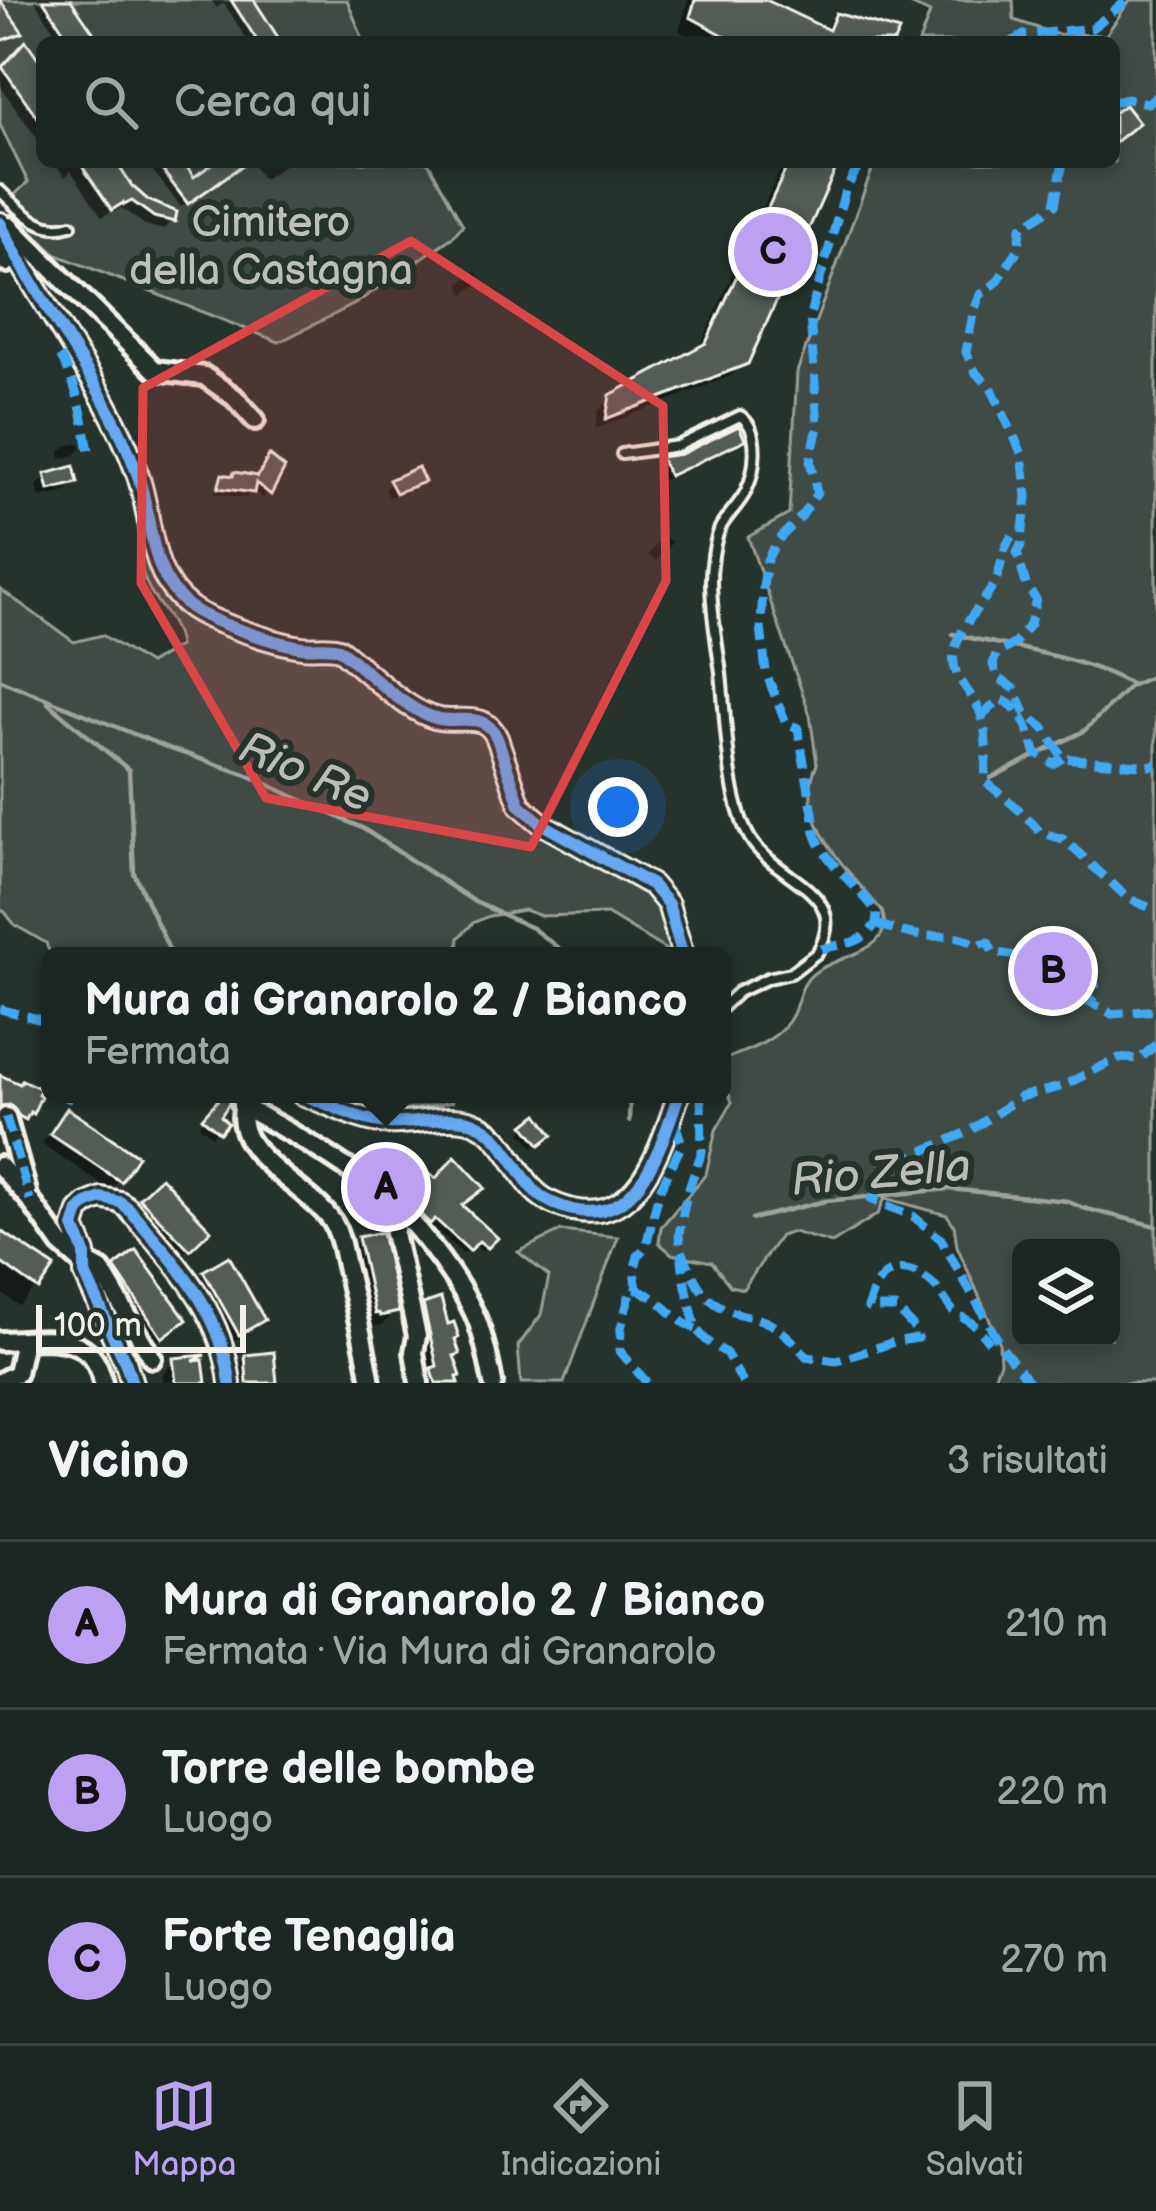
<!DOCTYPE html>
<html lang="it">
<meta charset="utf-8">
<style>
body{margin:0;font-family:"Balsamiq Sans",sans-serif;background:#29322f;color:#f1f3f6}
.controls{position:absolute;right:36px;bottom:36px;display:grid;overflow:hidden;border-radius:18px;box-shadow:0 6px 18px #0003}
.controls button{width:108px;height:108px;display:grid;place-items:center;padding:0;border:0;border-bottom:3px solid #3a4340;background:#1c2622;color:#f1f3f6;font:60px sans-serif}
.scale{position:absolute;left:36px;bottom:30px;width:210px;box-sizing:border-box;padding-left:12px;border:6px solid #f4f1e8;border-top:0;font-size:33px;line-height:42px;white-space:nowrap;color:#f4f1e8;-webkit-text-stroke:9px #26332d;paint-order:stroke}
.you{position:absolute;left:618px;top:807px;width:42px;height:42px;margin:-30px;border:9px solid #fff;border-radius:50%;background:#1a73e8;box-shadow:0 0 0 18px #1a73e833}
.badge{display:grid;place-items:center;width:78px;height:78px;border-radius:50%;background:#bca0f2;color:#111;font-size:39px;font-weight:700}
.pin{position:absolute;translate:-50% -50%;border:6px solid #fff;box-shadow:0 3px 12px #0006}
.popup{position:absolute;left:41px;top:947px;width:690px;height:156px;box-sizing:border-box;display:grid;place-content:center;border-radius:18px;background:#1c2622;filter:drop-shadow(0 3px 9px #0005);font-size:39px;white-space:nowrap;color:#a0a5a5}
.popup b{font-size:45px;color:#f1f3f6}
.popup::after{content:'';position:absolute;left:50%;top:100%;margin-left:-24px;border:24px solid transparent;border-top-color:#1c2622}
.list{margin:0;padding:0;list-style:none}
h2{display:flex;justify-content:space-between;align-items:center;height:156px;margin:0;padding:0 48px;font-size:51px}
h2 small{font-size:39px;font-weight:400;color:#a0a5a5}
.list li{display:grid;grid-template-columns:78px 1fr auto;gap:36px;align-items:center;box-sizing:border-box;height:168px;padding:0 48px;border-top:3px solid #3a4340}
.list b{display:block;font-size:45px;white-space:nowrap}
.list p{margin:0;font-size:39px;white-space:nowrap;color:#a0a5a5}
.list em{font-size:39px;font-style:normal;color:#a0a5a5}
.icon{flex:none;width:66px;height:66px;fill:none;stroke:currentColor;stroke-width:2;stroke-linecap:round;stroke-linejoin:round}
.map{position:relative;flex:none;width:1156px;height:1383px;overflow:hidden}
.search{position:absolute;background:#1c2622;box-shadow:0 6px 18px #0003;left:36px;right:36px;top:36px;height:132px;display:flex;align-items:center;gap:30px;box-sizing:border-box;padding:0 42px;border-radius:18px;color:#a0a5a5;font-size:45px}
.sheet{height:660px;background:#1c2622}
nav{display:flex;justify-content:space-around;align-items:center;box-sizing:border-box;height:168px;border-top:3px solid #3a4340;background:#1c2622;font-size:33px;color:#a0a5a5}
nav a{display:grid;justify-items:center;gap:6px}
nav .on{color:#bca0f2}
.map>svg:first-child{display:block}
</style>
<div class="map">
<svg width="1156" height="1383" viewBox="0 0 1156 1383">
<rect width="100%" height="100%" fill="#26332d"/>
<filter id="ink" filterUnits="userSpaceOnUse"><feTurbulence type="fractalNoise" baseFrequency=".00833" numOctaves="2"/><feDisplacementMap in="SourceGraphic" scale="24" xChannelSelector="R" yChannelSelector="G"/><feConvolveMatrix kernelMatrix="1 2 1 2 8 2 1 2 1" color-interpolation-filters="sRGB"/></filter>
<g filter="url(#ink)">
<!-- green -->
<g fill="#414b45" stroke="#9a9e96" stroke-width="3" fill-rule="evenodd">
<polygon points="0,0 347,0 364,42 42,42 42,162 428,162 463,225 451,238 355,304 279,342 57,255 4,205 28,182 0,125"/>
<path d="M901,0H1013L1014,20L1056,34L1106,35L1130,0H1156V1383H992L1000,1362L999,1341L957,1246L954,1225L947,1215L885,1198L878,1214L832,1243L793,1232L780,1236L743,1289L730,1286L712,1262L672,1254L659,1243L661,1227L706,1174L716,1130L732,1102L722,1077L723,1060C748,1050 780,1041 793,1014C799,1000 800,984 814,973C838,954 897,952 882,911C850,872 791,819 817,764L810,715L748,537L789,514L797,372L875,162H1114V42H919L930,13ZM1021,1248H1111V1338H1021Z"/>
<path d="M148,544L156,583L176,612L251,640L300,655H335L437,725L480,730C502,758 499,795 526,821C560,854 657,874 668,923C670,931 668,942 668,951L607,914L541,916L524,910L489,916L473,923L459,938L458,956H51L46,943L15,925L4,911L0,910V589L74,642L102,635L149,664L179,646C176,617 149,600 142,571C141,569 140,552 140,550Z"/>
<path d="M323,1094H448L452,1102C394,1114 379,1117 323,1094Z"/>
<polygon points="561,1231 618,1237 564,1383 521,1383 518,1346 541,1315 549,1276 518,1252"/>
</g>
<!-- shadow -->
<g fill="#0007" fill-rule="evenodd">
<polygon points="34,0 67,0 97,42 62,42"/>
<polygon points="211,0 250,0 276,42 248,42 224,3 217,8"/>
<polygon points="688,0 759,0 823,30 837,16 890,42 699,42 679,31"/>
<polygon points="25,46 42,70 42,145 0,86 0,72"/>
<polygon points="54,162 112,162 130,188 172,220 163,230 145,225 121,208 114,212 113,210 102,217 71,171 65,177"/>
<polygon points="146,162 180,162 193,181 221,162 244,162 181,207"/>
<polygon points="251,162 288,162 263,180"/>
<polygon points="784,162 836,162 745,362 731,376 595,429 598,411 612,397 698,351"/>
<polygon points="327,218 335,228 317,242 309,232"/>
<polygon points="476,271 482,281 464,294 459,284"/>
<polygon points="742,440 736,446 663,480 656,465 661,460"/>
<polygon points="80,443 81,449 75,455 61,459 60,452 66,446"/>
<polygon points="47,476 74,482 65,492 40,498 37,486"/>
<polygon points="223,477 257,479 268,493 263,498 253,490 246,498 214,493 217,483"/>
<polygon points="421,481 416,487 389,497 385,488 391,483"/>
<polygon points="663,536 672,542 656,561 648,555"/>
<polygon points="1056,963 1059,967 1058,975 1046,986 1039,985 1042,974"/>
<polygon points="0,1078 19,1087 30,1112 8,1134 0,1128"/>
<polygon points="222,1099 217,1117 224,1123 212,1136 199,1125"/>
<polygon points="537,1118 549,1135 534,1148 521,1132"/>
<polygon points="58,1121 119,1180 109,1189 42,1144"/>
<polygon points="414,1169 436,1181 493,1238 481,1251 473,1244 463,1254 428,1222 423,1227 392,1194"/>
<polygon points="161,1181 207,1230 182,1254 136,1205"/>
<polygon points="0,1234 50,1268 36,1288 19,1306 0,1292"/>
<polygon points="359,1240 395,1312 382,1325 367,1328 346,1253"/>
<polygon points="116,1269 174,1329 151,1345 107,1279"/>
<polygon points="205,1274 261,1319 248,1332 225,1346 192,1287"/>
<path d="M424,1306L452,1358L456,1383H417L404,1327ZM433,1365L437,1377L433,1382L429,1370Z"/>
<polygon points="197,1358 190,1365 203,1383 163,1383 162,1374 175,1361"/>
<polygon points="246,1358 274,1383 234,1383 233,1371"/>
</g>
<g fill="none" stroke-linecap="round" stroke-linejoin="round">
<!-- stream -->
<g stroke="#9fa39b" stroke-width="4.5">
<path d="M953,634C1007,647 1085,657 1132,685L1156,675"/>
<polyline points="0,680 171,749 245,774 362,828 475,902 532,928 569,956"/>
<polyline points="48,703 129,770 134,873 172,956"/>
<polyline points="991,778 1084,731 1130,686"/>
<polyline points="629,1121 630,1094"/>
<polyline points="752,1219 825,1201 949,1189 1067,1201 1083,1208 1156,1226"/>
</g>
</g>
<!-- building -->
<g fill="#525c55" stroke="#f4f1e8" stroke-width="3">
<polygon points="0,0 23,33 0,41"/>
<polygon points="43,0 71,0 100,42 71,42"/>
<polygon points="231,0 254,0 281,42 258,42"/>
<polygon points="695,0 766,0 829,30 836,13 899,31 894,42 736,42 690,17"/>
<polygon points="26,41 42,64 42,124 2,67"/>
<polygon points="1125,105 1139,123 1114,143 1114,113"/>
<polygon points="79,162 116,162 132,186 148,200 177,212 175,222 154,217 132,201 124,205 123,203 112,210"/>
<polygon points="156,162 183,162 194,177 215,162 247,162 188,204"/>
<polygon points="789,162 839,162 748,364 606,419 610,395 706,343"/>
<polygon points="739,426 745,440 669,476 660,457 681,454"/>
<polygon points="269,455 285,468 271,495 256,483 254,493 218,488 222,474 233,476 234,472 258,476 257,478"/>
<polygon points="74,466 78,483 49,490 45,474"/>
<polygon points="418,467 425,482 396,493 389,480"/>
<polygon points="0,1075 20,1084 22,1080 41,1089 38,1094 41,1096 33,1114 30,1112 26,1120 19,1116 10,1105 0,1106"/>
<polygon points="222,1095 230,1102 221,1116 228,1123 220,1133 202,1118"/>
<polygon points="67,1108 138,1156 121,1182 50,1134"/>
<polygon points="538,1114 553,1135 540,1145 524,1125"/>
<polygon points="455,1156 485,1188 462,1205 498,1238 488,1248 479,1241 470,1251 435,1219 430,1224 395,1188 414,1165 436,1178"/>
<polygon points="161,1177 211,1230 190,1250 139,1198"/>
<polygon points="0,1230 55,1267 39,1290 0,1262"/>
<polygon points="382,1232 399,1312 380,1316 379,1313 375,1314 358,1237"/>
<polygon points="136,1250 187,1320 162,1338 114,1267"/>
<polygon points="229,1256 265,1320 239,1335 203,1271"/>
<polygon points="441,1298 448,1324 454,1322 459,1337 455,1339 460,1354 454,1356 461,1376 457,1377 459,1383 436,1383 431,1368 437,1366 423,1304"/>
<polygon points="274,1352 277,1383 247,1383 245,1355"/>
<polygon points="205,1355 193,1361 203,1360 206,1383 176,1383 173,1358"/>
</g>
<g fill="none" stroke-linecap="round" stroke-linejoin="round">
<!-- lane casing -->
<g stroke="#f4f1e8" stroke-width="16">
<g id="lane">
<path d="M0,191C20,210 42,235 71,225"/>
<path d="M622,454L678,446L740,416C761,429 756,470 746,491C740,504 727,515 720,528C716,538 713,553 712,564C708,591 717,644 721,673C726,718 727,807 753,843C782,882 852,894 817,953L791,973L768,978L738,992L722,1007"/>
</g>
</g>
<!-- street casing -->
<g stroke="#f4f1e8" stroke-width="26">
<g id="street">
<path d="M0,223C41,309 105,383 137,473C154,519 146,574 190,607C212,623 275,643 302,647C315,649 326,645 339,649C365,669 407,713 439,719C462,723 485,711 497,738L520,805L542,824L652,885L668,904L683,956"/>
<polyline points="9,226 155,370 204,376 234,397 255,420"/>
<polyline points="0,248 7,263"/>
<path d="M250,1094C215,1147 307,1184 332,1221C342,1236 343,1257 348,1274C356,1310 365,1346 371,1383"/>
<path d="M302,1094C329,1104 361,1122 389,1123C416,1125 446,1114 472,1122C502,1132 514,1167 533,1189C544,1201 558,1206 573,1210C641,1225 661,1144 679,1094"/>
<path d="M242,1106C288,1130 335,1158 377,1189C409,1213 462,1283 477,1320C485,1341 489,1362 493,1383"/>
<polyline points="6,1117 27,1192"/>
<polyline points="0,1166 30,1200 61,1244 87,1267 92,1265 101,1270 152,1358"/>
<polyline points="400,1211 394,1233 417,1336 414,1352 419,1383"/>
<path d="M0,1341C43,1340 93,1328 103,1383"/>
<polyline points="0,1382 17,1373 24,1340"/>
<path d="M132,1383L126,1364L85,1274V1253L74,1227L79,1211L86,1204L101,1198L120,1202L128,1208C174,1262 222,1309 230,1383"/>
</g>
</g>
<!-- lane -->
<use href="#lane" stroke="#26332d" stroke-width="8"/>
<!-- street -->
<use href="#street" stroke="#26332d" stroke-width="16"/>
<!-- quiet -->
<g stroke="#3fa9f5" stroke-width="9" stroke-dasharray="18 9" stroke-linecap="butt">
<polyline points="1011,42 1024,35 1092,28 1128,0"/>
<polyline points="1114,102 1127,99 1148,103 1156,96"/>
<polyline points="1063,162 1055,205 1021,228 1019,248 997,282 980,295 973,314 966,352 976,373 991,387 1022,454 1027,497 1021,545 1017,553 1027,588 1036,599 1030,624 1015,643 996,655 993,664 997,677 1015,689 1025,713 1044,728 1063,758 1149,766 1156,764"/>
<path d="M60,356C78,385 85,425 90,459"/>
<path d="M1012,536C1000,551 1003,571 992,588C979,608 957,630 954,655C950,677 974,693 981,714C988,734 986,759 985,781L1024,814L1040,832L1063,839L1129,899L1156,910"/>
<path d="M982,716L1000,699C1022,707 1029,731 1035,752L1053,764L1063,758"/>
<path d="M876,924C890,928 903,933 917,935C938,939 957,930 976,945L988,942L993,952L1027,958V969L1031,979L1042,981L1047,990L1068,982L1094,981L1097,993L1090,1002L1112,1014L1156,1010"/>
<path d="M821,949C846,942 858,947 876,924L877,913C859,884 811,855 814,819L798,728L786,723L766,673L761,627L763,587L767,560L776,542L801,517L817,493L810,461L818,427L810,315L845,191L861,162"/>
<polyline points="0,1009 50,1022"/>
<polyline points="701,1094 702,1152 687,1193 679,1234 684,1277 696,1329 707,1341 726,1353 743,1383"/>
<polyline points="66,1102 69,1094"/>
<polyline points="6,1117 30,1200"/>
<path d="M682,1251C690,1268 696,1288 711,1300C727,1314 746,1314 764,1321C783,1329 794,1342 807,1357L837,1361L894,1342L918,1338L915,1329L896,1308H868C875,1273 897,1257 929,1281C939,1288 945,1302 953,1311C963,1321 957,1313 969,1321C977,1326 983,1334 989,1342"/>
<path d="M637,1289C661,1297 673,1321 696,1329"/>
<polyline points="647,1383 620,1351 621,1328 631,1289 637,1289 634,1271 638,1256 646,1246 659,1192 682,1144 672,1114"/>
<polyline points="1030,1383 1003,1349 941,1239 913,1216 871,1199 893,1178 905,1159 968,1132 1020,1097 1060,1087 1119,1058 1140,1059 1156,1044"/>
</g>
<!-- cycleway casing -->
<g stroke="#26332d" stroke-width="20">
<g id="cycleway">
<path d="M0,223C41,309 105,383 137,473C154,519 146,574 190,607C212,623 275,643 302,647C315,649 326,645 339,649C365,669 407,713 439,719C462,723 485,711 497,738L520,805L542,824L652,885L668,904L683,956"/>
<path d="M302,1094C329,1104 361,1122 389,1123C416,1125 446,1114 472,1122C502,1132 514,1167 533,1189C544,1201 558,1206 573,1210C641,1225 661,1144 679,1094"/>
<path d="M132,1383L126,1364L85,1274V1253L74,1227L79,1211L86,1204L101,1198L120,1202L128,1208C174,1262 222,1309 230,1383"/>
</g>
</g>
<!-- cycleway -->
<use href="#cycleway" stroke="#66a8f1" stroke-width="12"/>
</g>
</g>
<!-- marked area -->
<path fill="#da4645" fill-opacity="0.2" stroke="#da4645" stroke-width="9" stroke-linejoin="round" d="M411,241L663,406L666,581L531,847L266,798L141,583L143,388Z"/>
<g text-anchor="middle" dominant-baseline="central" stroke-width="12" stroke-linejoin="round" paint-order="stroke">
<!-- park labels -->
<g font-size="42" fill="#bebfb7" stroke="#26332d">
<text x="271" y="223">Cimitero<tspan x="271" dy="48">della Castagna</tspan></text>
</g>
<!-- water labels -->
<g font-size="45" font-style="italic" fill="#bcbdb5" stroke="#26332d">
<text transform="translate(305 773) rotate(23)">Rio Re</text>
<text transform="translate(881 1174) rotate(-5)">Rio Zella</text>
</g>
</g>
</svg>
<div class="controls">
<button><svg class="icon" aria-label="layers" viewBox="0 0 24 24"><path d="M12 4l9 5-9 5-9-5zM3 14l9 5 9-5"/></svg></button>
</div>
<div class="scale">100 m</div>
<div class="you"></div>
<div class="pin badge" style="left:386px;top:1187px">A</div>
<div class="popup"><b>Mura di Granarolo 2 / Bianco</b>Fermata</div>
<div class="pin badge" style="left:1053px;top:971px">B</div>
<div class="pin badge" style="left:773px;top:252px">C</div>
<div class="search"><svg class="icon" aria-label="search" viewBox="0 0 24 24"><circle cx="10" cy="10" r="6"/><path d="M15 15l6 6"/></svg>Cerca qui</div>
</div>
<section class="sheet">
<h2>Vicino<small>3 risultati</small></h2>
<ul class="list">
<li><span class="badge">A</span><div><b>Mura di Granarolo 2 / Bianco</b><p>Fermata · Via Mura di Granarolo</p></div><em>210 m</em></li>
<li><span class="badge">B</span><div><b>Torre delle bombe</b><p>Luogo</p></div><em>220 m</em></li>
<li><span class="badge">C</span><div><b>Forte Tenaglia</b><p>Luogo</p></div><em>270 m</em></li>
</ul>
</section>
<nav>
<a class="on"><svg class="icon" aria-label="map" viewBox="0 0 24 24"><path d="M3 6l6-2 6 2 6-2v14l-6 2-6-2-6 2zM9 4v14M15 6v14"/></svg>Mappa</a>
<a><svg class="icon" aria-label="directions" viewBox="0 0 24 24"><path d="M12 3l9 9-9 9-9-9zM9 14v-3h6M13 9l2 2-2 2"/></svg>Indicazioni</a>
<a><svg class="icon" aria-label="saved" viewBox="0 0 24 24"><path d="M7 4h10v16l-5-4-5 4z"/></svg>Salvati</a>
</nav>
